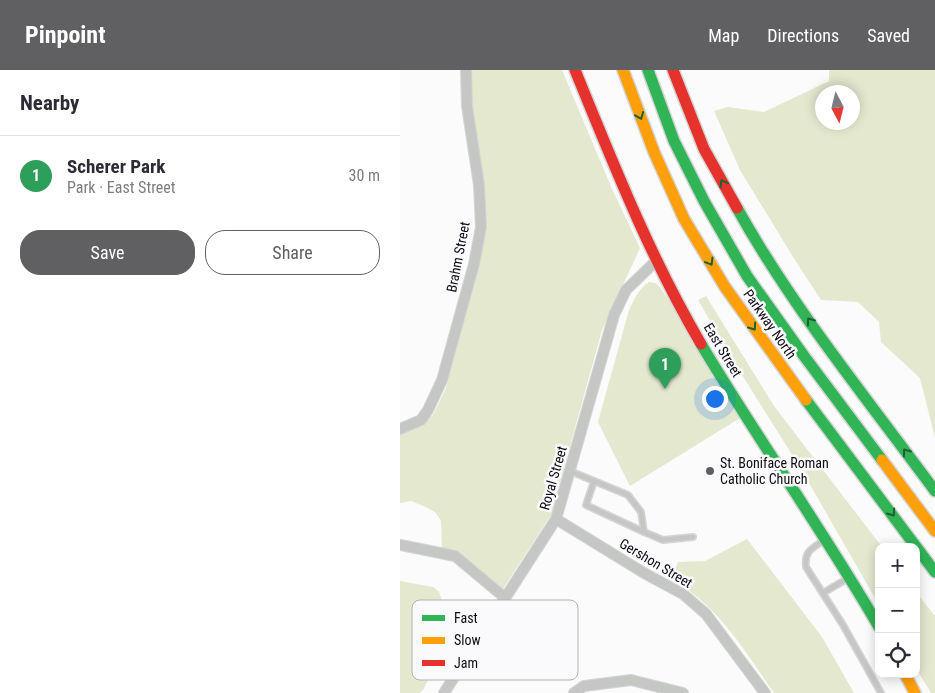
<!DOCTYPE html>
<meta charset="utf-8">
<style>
body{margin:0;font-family:"Roboto Condensed",sans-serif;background:#f7f7f7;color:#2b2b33}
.controls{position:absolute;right:15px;bottom:15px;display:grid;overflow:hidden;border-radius:10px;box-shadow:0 2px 12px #0003}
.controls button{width:45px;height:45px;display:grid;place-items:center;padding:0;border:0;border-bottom:1px solid #e1e1e2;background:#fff;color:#2b2b33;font:25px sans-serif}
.compass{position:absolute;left:415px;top:15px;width:45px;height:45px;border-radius:50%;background:#fff;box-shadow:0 2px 12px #0003;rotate:173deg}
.you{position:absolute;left:314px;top:328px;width:18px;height:18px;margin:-12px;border:4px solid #fff;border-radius:50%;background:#1a73e8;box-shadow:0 0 0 8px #1a73e833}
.badge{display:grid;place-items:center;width:32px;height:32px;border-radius:50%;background:#606063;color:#fff;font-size:16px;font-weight:700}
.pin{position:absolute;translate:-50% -41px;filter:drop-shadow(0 1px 2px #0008)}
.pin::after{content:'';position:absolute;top:26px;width:18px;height:15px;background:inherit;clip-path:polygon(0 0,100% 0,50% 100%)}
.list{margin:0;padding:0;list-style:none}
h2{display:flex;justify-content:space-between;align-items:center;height:65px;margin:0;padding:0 20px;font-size:21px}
h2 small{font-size:16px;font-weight:400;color:#7c7c81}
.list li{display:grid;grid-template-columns:32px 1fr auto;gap:15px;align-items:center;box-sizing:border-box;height:80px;padding:0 20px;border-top:1px solid #e1e1e2}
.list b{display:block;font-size:19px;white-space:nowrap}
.list p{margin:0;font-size:16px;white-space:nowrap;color:#7c7c81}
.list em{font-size:16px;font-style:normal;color:#7c7c81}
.actions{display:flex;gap:10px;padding:15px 20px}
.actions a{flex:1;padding:11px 0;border:1px solid #606063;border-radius:20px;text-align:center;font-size:18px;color:#606063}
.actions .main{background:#606063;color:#fff}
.icon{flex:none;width:28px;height:28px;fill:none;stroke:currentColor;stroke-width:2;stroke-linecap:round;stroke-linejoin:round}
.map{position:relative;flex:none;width:535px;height:623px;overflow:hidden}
header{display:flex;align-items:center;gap:30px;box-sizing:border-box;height:70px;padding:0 25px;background:#606063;color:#fff}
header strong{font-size:24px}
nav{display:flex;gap:28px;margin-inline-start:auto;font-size:18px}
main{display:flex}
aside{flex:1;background:#fff}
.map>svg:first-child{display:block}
</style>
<header>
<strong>Pinpoint</strong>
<nav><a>Map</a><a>Directions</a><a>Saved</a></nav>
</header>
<main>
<aside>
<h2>Nearby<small></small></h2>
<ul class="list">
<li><span class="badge" style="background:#2e9e5b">1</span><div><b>Scherer Park</b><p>Park · East Street</p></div><em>30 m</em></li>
</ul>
<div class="actions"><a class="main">Save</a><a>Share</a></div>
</aside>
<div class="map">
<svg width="535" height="623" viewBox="0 0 535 623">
<rect width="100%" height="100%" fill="#fbfbfc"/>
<!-- green -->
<g fill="#e3e8ce" fill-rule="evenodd">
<polygon points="72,0 162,0 212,119 240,178 202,260 151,445 103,519 56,480 42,478 41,451 36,443 26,437 11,431 0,433 0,363 26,351 33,345 46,318 81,185 85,158 84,125 72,34"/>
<path d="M429,0H535V368L520,308L481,272L479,252L458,232L421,230L393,187L340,100L314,41L327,37L364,42L429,11ZM422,22H452V52H422Z"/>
<path d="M249,212L255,213L261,218L340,348L230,416L198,352L229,240C234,230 239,218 249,212Z"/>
<polygon points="306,226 374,336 482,477 479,477 479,535 401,399 339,300 298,230"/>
<path d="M347,469L422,567L454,623H374C345,581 317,534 271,509L278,492L305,491Z"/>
<polygon points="0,511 33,517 39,522 42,530 35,569 35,596 23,620 19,623 0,623"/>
<polygon points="516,522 535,546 535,623 531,623 516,598"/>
</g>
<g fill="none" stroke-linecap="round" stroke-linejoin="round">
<!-- lane casing -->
<g stroke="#d5d5d6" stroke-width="8">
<g id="lane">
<polyline points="170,401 194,411 186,435 244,462 263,470 293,467"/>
<polyline points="194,411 228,425 241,442 244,462"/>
<path d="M426,469C413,478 404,480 406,497L443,555L481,623"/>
<polyline points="423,523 450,507"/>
</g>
</g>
<!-- street casing -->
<g stroke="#d5d5d6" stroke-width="12">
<g id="street">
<polyline points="0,359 21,350 28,340 42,310 74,194 81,157 79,115 67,36 66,0"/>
<polyline points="156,449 244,503 283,524 306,544 365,623"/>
<polyline points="0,475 55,486 104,527"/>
<polyline points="44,623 156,449 214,245 226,220 257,190"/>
<polyline points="174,623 184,616 231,610 283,623"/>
</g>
</g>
<!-- fast casing -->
<g stroke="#d5d5d6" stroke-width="14">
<g id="fast">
<polyline points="248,0 274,71 304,131 347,206 404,286 482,390"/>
<path d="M337,138C392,237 468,330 535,421"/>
<path d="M301,274C358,370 423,460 479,557"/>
<polyline points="406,330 535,502"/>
</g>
</g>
<!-- slow casing -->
<g stroke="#d5d5d6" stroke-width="14">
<g id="slow">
<polyline points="223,0 254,82 284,149 325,217 406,330"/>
<polyline points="482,390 535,461"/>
<polyline points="505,604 515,623"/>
</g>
</g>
<!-- jam casing -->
<g stroke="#d5d5d6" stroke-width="14">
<g id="jam">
<path d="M175,0C213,93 250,187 301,274"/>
<polyline points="273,0 304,79 337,138"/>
</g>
</g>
<!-- lane -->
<use href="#lane" stroke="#c5c7c5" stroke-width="5"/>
<!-- street -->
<use href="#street" stroke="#c5c7c5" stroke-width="10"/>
<!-- fast -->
<use href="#fast" stroke="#30b455" stroke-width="11"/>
<!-- slow -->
<use href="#slow" stroke="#ff9f0a" stroke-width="11"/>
<!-- jam -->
<use href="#jam" stroke="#e5322d" stroke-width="11"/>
</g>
<!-- one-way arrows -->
<defs><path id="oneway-chevron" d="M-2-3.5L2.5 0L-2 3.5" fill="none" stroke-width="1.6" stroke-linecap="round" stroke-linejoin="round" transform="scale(1.25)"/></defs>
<g stroke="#1e6033">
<use href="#oneway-chevron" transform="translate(240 46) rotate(68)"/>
<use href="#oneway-chevron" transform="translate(323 113) rotate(-119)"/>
<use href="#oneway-chevron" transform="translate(310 192) rotate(59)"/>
<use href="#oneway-chevron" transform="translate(410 251) rotate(-126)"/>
<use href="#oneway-chevron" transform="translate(353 257) rotate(55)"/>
<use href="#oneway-chevron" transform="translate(506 382) rotate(-126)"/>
<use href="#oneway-chevron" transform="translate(492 443) rotate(54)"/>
</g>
<!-- markers -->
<circle fill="#606063" stroke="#fafafd" stroke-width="2" cx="310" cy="401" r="5"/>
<g text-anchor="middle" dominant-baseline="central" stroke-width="5" stroke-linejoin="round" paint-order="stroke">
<!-- street labels -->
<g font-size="14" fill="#0d0c11" stroke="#fafafd">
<text transform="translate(58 187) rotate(-79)">Brahm Street</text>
<text transform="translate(370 254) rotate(55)">Parkway North</text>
<text transform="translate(323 280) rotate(59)">East Street</text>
<text transform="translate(153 408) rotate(-74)">Royal Street</text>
<text transform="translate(256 493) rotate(31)">Gershon Street</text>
</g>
<!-- poi labels -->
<g font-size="14" fill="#0d0c11" stroke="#fafafd" text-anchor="start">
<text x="320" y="393">St. Boniface Roman<tspan x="320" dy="16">Catholic Church</tspan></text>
</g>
</g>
<!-- legend -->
<rect x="12" y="530" width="166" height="80" rx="8" fill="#fafafd" stroke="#b3b3b6" stroke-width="1"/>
<rect x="22" y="545" width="23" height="6" fill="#30b455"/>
<rect x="22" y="567" width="23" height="7" fill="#ff9f0a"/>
<rect x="22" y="590" width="23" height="6" fill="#e5322d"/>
<g font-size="14" fill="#0d0c11">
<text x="54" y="553">Fast</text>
<text x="54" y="575">Slow</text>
<text x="54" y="598">Jam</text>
</g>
</svg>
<div class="controls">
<button>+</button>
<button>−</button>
<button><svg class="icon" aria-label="locate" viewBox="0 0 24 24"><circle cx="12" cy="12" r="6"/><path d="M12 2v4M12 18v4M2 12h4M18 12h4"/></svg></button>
</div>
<svg class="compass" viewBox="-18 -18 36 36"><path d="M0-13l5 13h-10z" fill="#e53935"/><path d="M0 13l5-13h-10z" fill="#7c7c81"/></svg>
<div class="you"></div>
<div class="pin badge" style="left:265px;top:319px;background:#2e9e5b">1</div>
</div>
</main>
